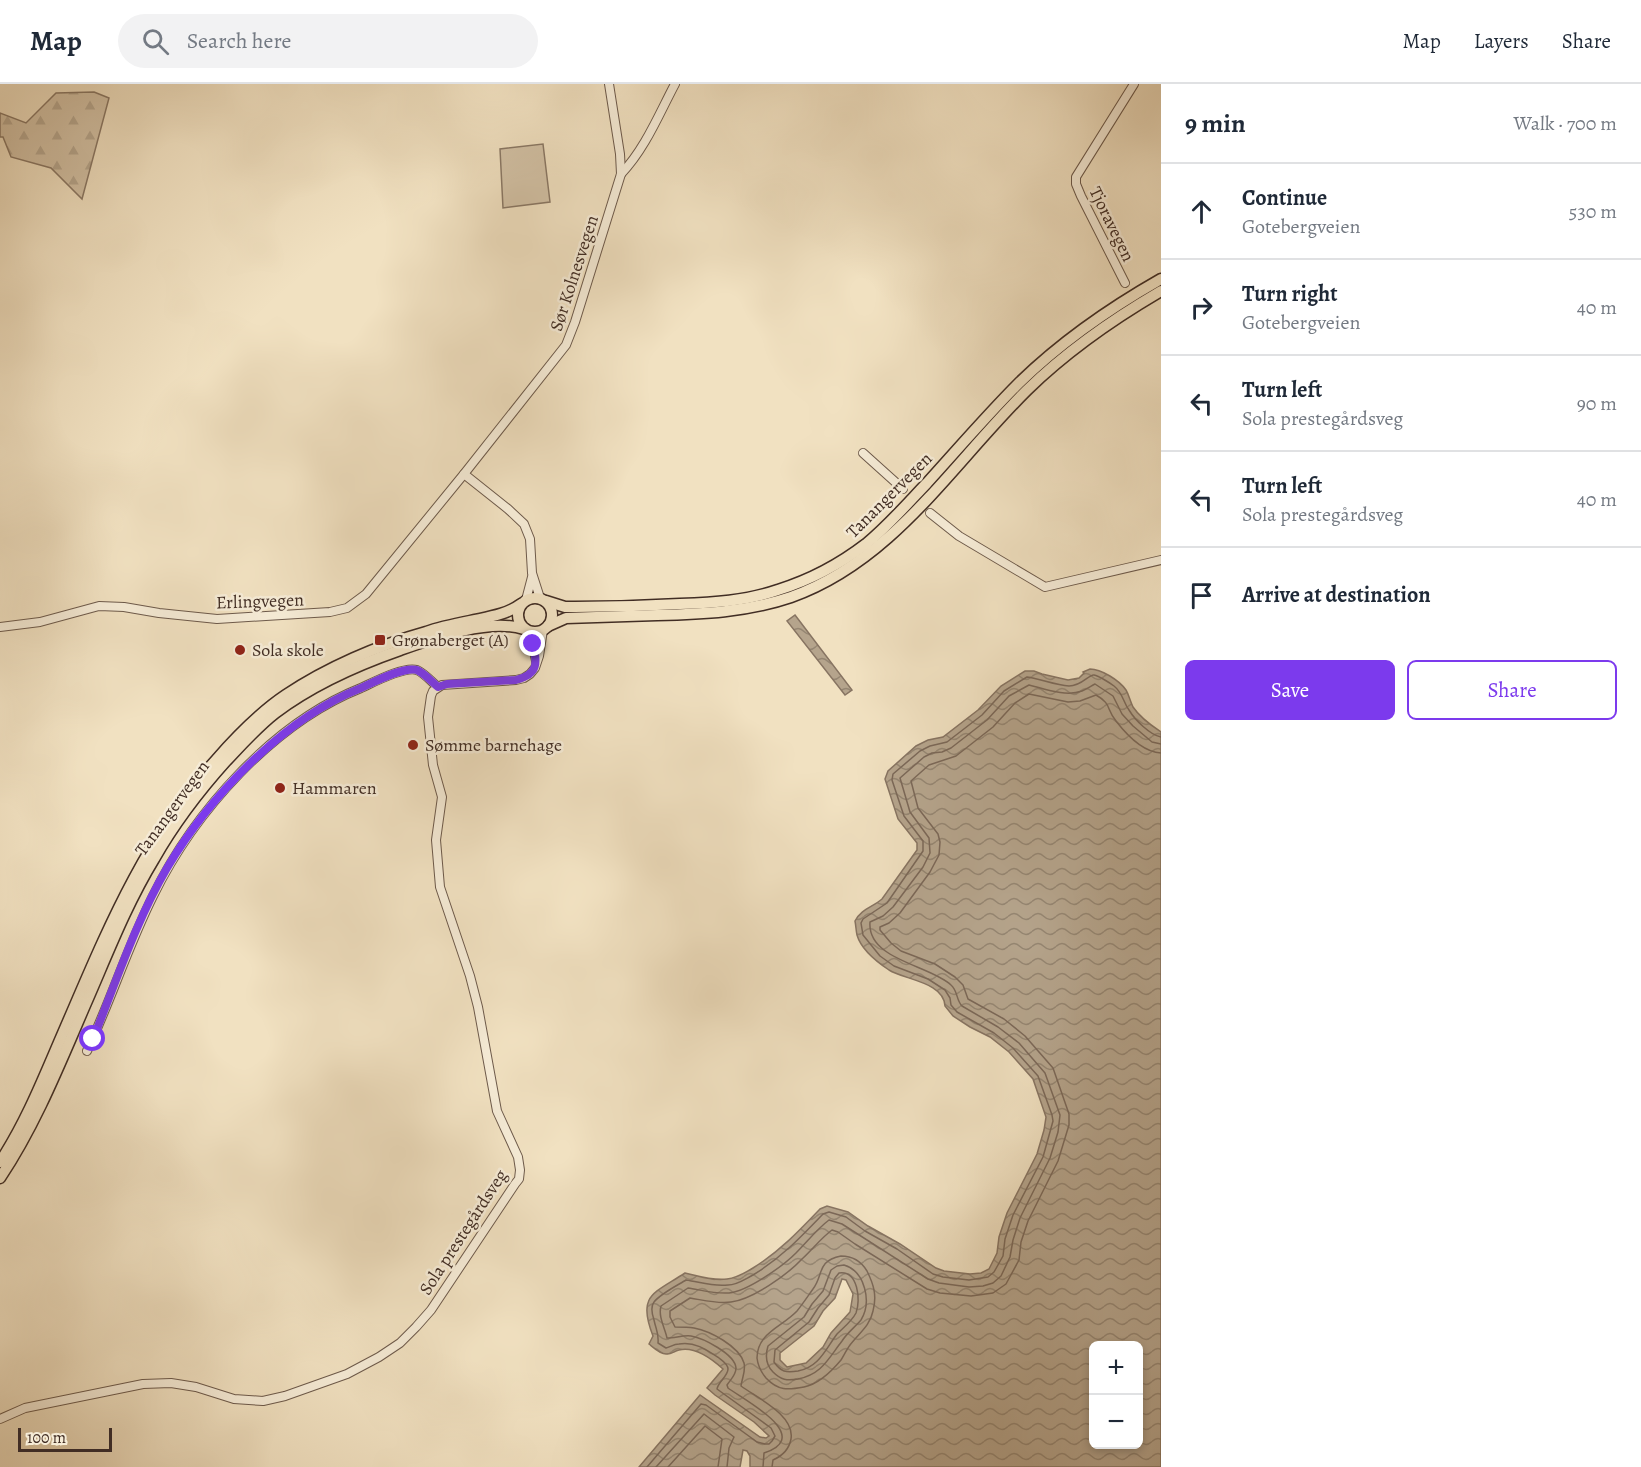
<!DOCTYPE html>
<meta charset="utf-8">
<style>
body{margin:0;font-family:Alegreya,serif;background:#f2f2f3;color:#1f2937}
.controls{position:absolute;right:18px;bottom:18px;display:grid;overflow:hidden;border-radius:9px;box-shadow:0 3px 9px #0003}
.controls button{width:54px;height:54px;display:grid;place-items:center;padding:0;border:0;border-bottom:2px solid #e0e1e3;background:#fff;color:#1f2937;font:30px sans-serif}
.scale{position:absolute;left:18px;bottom:15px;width:94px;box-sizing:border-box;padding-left:6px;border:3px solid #412d24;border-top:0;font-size:16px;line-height:21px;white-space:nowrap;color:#412d24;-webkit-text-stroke:4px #f6ecd7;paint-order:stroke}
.stop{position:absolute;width:18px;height:18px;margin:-14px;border:4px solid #7c3aed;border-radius:50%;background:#fff}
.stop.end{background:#7c3aed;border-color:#fff;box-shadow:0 2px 6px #0008}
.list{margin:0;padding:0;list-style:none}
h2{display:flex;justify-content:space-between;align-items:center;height:78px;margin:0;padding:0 24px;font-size:26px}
h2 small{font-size:20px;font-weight:400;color:#747a83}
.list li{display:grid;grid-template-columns:39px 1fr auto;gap:18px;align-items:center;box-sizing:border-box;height:96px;padding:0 24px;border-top:2px solid #e0e1e3}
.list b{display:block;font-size:22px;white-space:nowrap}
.list p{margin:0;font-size:20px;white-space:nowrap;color:#747a83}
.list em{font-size:20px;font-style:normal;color:#747a83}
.actions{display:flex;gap:12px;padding:18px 24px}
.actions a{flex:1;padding:14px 0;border:2px solid #7c3aed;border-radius:9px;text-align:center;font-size:21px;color:#7c3aed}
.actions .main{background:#7c3aed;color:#fff}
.icon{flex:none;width:33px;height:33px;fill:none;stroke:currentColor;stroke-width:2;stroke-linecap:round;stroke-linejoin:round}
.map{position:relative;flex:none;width:1161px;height:1383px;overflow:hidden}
header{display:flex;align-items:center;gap:36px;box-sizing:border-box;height:84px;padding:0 30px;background:#fff;border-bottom:2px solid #e0e1e3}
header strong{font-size:28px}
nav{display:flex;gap:33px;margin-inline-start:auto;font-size:21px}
.search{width:420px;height:54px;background:#f2f2f3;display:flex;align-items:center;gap:15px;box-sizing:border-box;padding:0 21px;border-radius:33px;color:#747a83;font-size:22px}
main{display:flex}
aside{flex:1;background:#fff}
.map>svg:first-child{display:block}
</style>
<header>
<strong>Map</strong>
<div class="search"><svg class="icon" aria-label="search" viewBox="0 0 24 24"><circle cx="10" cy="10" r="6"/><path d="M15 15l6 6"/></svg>Search here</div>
<nav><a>Map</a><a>Layers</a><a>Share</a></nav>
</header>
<main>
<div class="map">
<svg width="1161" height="1383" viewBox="0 0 1161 1383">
<defs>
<pattern id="forest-firs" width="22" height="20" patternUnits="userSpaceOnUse" patternTransform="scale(1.5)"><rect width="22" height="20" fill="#d3c2a6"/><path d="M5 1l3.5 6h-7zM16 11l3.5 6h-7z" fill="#b6a78f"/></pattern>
<pattern id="water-waves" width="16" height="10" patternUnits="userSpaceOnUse" patternTransform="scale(1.5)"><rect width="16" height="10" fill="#b5a48c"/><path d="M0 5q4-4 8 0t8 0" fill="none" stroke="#958672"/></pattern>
</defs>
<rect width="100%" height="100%" fill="#f1e1c1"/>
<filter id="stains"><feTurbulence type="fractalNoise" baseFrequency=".00333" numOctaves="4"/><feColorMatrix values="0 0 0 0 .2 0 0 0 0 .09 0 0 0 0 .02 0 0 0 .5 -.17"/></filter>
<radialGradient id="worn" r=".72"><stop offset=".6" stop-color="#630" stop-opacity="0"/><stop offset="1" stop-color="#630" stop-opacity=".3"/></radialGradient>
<!-- forest -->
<polygon fill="url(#forest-firs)" stroke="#8a7865" stroke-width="1.5" points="94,8 109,14 82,115 51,84 11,73 3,53 0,53 0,29 26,39 56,9"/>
<!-- pitch -->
<polygon fill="#d3c2a6" stroke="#8a7865" stroke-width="1.5" points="543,60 550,118 503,124 500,65"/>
<!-- water -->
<g fill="url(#water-waves)" stroke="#877462" stroke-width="1.5" fill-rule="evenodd">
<polygon points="795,531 852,606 845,611 787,537"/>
<path d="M1090,585C1101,585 1119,596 1126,606C1129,611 1130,617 1133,623C1139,632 1152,642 1161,648V1383H750V1372L747,1367L743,1366L740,1383H639L700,1311L760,1353L766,1354L769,1352L754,1338L715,1311L707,1304L723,1285C712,1275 695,1262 679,1266C674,1267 671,1271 666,1270C660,1270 654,1264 649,1260L653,1252C637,1211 653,1210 685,1189C698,1192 713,1197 727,1195C736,1194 745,1189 753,1184C779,1168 799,1147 820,1125L827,1122L848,1128L868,1142L900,1160L936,1184L944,1187L970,1190L981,1189L989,1185L997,1169L999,1153L1007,1129L1037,1070L1044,1046L1046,1033L1033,995L1009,968L990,953L970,943L953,932L945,922C944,898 905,896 889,886C877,878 861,865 857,851C856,847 856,842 855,837C861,825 873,823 882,815L917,766V759L898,735L885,695L888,687L916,662L928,656L943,653L978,626L1001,602L1025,587H1034L1042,590L1068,596L1079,594L1084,589L1083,588ZM842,1195L846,1196L853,1210L850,1228L831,1249L823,1263L806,1279L787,1283L780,1276V1269L814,1242L823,1227L835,1214ZM1094,1262H1138V1360H1094Z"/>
</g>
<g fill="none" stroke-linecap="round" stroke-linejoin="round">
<!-- shore -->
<g stroke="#7b6858" stroke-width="1.5">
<path d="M841,1172C852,1172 861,1177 867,1187C874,1201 877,1212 873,1227C870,1242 859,1249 850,1261C847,1265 844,1271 841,1276C831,1288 819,1300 804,1303C788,1306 778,1307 766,1294C761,1288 758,1283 757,1274C757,1249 782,1243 797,1227C802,1221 808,1212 813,1205C824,1191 816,1177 841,1172Z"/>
<path d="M844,1181C865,1187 872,1218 861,1236C855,1243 847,1249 842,1257C828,1275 822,1290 798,1295C787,1297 781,1296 773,1288C766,1281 765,1272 768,1262L804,1233L812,1220L823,1207L831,1186L837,1182Z"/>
<path d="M839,1189C858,1186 861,1216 856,1229C852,1237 843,1244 837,1250C825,1266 819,1283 798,1287C786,1289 781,1288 774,1278L775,1266L809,1238L818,1224L829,1211L835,1194Z"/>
<path d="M647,1383L701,1320L706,1321L757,1358L765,1360H769L772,1357L775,1352L771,1344L717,1305C718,1298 728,1292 728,1285C728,1280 723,1277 719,1274C707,1266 694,1257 679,1260C674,1260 670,1263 666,1264L658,1259C659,1249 656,1246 654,1236C652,1230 650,1223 654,1218C660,1210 678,1201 686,1196C700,1198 713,1203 728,1201C737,1201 745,1195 753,1191C781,1174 800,1154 823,1130L829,1128L846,1133L865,1147L897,1165L933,1190L943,1193L969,1196L988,1193L994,1188L1003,1172L1005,1155L1013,1131L1043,1073L1053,1037L1052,1031L1038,992L1013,964L994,949L957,928L951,921L950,914L945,906L928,895L894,882L880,872L863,851L861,839L863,835L887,819L923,767V757L904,732L892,696L893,690L920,667L930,662L947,658L982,631L1004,607L1027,593C1041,595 1055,601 1069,602C1082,602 1089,590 1094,591C1099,592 1110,599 1114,602C1123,609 1123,618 1129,626C1135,636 1150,651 1161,653"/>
<polyline points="656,1383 704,1330 734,1353 729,1364 727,1383"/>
<polyline points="668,1383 705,1342 722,1355 718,1383"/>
<path d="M763,1383L764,1369C815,1352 744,1316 728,1304L727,1301C731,1295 736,1291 736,1284C735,1270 703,1254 691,1252C683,1251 675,1254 667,1254C665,1244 658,1233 661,1222L688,1204C701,1206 715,1210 729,1209C748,1207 783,1182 796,1169C807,1158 817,1145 829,1136L842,1140L928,1195L939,1199L969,1203L983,1202L993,1199L1001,1192L1010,1173L1013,1156L1020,1134L1050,1074L1058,1048L1060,1031L1045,989L1019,959L998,943L962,922C956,916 958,907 951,901C930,881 867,876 870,838L883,832L893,823L923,783L930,769L929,754L910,728L900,694L924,673L932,669L942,668L951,664L987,636L1009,612L1029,601C1045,605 1066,613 1082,607C1087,605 1091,602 1095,600L1113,612L1122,630L1133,642L1152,658L1161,660"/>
<path d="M772,1383L773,1376C782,1372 789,1366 791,1355C795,1331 757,1314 741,1302C742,1294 746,1287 744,1279C739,1262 710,1247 694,1244C688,1243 681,1243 675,1243L670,1233V1227L690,1214C703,1216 717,1220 731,1218C753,1215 787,1191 802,1175C812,1166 821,1154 832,1146L838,1148L855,1160L927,1205L940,1209L971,1212L993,1209L1006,1200L1019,1176L1021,1158L1028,1137L1058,1077L1069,1041V1030L1053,984L1025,952L1004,935L968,915L963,901L955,893L935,880L901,867L891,859L880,846V843L889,839L900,829L930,788L939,771L940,758L938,750L918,724L911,697L929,681L956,672L993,643L1015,619L1029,610L1068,618L1080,617L1096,611C1112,620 1106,625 1116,637C1126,650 1143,668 1161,669"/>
</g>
<!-- minor casing -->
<g stroke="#6d5a4b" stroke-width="10">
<g id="minor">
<path d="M621,90C645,65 659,30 675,0"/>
<polyline points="1125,199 1081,112 1076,100 1076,93 1134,0"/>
<polyline points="863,369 903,405"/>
<polyline points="464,390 508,425 524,440 530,455 532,489 540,514"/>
<polyline points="930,429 959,452 1045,503 1161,476"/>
<polyline points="526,516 532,493"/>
<polyline points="0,543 40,538 99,522 124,523 159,529 217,535 330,528 347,524 366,510 464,390 566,261 575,238 621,90 620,70 609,0"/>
<polyline points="530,548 536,577"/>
<path d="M87,967C111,916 128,862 153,812C194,728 273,639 361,604C374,598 404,582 417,586C424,589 432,598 438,603"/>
<polyline points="0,1335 25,1324 143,1300 171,1299 196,1303 234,1315 263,1317 285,1312 347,1290 379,1273 400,1259 416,1243 431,1226 515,1100 519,1095 520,1086 518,1073 497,1027 478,923 470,892 440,803 436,756 442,713 433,681 428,633 431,612 433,607 442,601 516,596 524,594 530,590 535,584 539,572 543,546"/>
</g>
</g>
<!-- highway casing -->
<g stroke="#412d24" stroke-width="13">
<g id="highway">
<circle cx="535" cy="531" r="17"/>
<path d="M546,517L565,523H575C610,523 645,522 680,520C713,519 746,517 778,506C810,496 840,480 866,460C888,442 907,420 927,399C957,366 987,331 1019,299C1061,258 1110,224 1161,195"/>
<path d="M548,542L566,534C596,533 626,532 657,531C702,530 747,528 791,513C893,477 952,380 1027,306C1067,267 1113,235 1161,207"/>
<path d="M0,1078C25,1040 42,998 60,956C104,855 140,760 216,676C237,652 259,629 286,611C326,584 379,561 426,548C440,543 455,540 470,537C488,533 506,531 521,520"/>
<path d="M0,1094C36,1040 60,979 86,919C107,871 126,821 154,775C174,740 199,707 226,677C242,660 257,643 275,629C312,601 357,581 400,566C434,554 489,534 524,545"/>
</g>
</g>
<!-- minor -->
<use href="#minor" stroke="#f6ecd7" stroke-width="8"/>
<!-- highway -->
<use href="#highway" stroke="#f1e1c1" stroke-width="10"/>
</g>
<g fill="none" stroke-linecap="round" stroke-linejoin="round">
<!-- route -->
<path stroke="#7c3aed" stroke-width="8" d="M93,955C116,898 136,837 167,784C210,712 283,635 361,604C374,598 404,582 417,586C424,589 432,598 438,603L447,600L516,596C539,590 537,579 533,560"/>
</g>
<!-- markers -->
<g fill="#8f2418" stroke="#f6ecd7" stroke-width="2">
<rect x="374" y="550" width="12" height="12" rx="3"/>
<circle cx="240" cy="566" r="6"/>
<circle cx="413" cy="661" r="6"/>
<circle cx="280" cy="704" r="6"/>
</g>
<g text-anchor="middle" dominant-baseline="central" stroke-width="5" stroke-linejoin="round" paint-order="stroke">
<!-- street labels -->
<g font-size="18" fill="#412d24" stroke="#f6ecd7">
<text transform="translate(1112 140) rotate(64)">Tjoravegen</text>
<text transform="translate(574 189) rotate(-72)">Sør Kolnesvegen</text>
<text transform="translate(889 411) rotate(-45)">Tanangervegen</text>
<text transform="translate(260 517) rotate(-2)">Erlingvegen</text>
<text transform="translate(172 724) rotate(-54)">Tanangervegen</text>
<text transform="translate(463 1148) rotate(-57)">Sola prestegårdsveg</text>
</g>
<!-- poi labels -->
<g font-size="18" fill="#412d24" stroke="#f6ecd7" text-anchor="start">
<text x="392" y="556">Grønaberget (A)</text>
<text x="252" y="566">Sola skole</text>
<text x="425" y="661">Sømme barnehage</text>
<text x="292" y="704">Hammaren</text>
</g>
</g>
<rect width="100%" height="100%" filter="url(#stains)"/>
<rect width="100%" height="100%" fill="url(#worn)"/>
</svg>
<div class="controls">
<button>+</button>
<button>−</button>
</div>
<div class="scale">100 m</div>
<div class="stop" style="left:93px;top:955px"></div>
<div class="stop end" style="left:533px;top:560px"></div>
</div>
<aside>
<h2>9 min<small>Walk · 700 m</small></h2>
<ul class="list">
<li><svg class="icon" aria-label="ahead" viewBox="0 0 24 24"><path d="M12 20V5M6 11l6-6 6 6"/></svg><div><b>Continue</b><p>Gotebergveien</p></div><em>530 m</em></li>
<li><svg class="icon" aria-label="right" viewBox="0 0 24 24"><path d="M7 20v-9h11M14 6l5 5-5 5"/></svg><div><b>Turn right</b><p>Gotebergveien</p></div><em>40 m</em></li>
<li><svg class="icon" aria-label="left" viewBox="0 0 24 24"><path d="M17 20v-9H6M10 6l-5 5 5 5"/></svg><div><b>Turn left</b><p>Sola prestegårdsveg</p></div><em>90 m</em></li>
<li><svg class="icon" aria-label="left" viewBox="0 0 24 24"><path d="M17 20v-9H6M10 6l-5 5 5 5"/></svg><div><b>Turn left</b><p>Sola prestegårdsveg</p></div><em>40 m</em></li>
<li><svg class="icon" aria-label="arrive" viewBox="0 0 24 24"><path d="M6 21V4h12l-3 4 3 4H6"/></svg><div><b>Arrive at destination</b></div></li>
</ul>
<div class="actions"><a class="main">Save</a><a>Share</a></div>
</aside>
</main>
